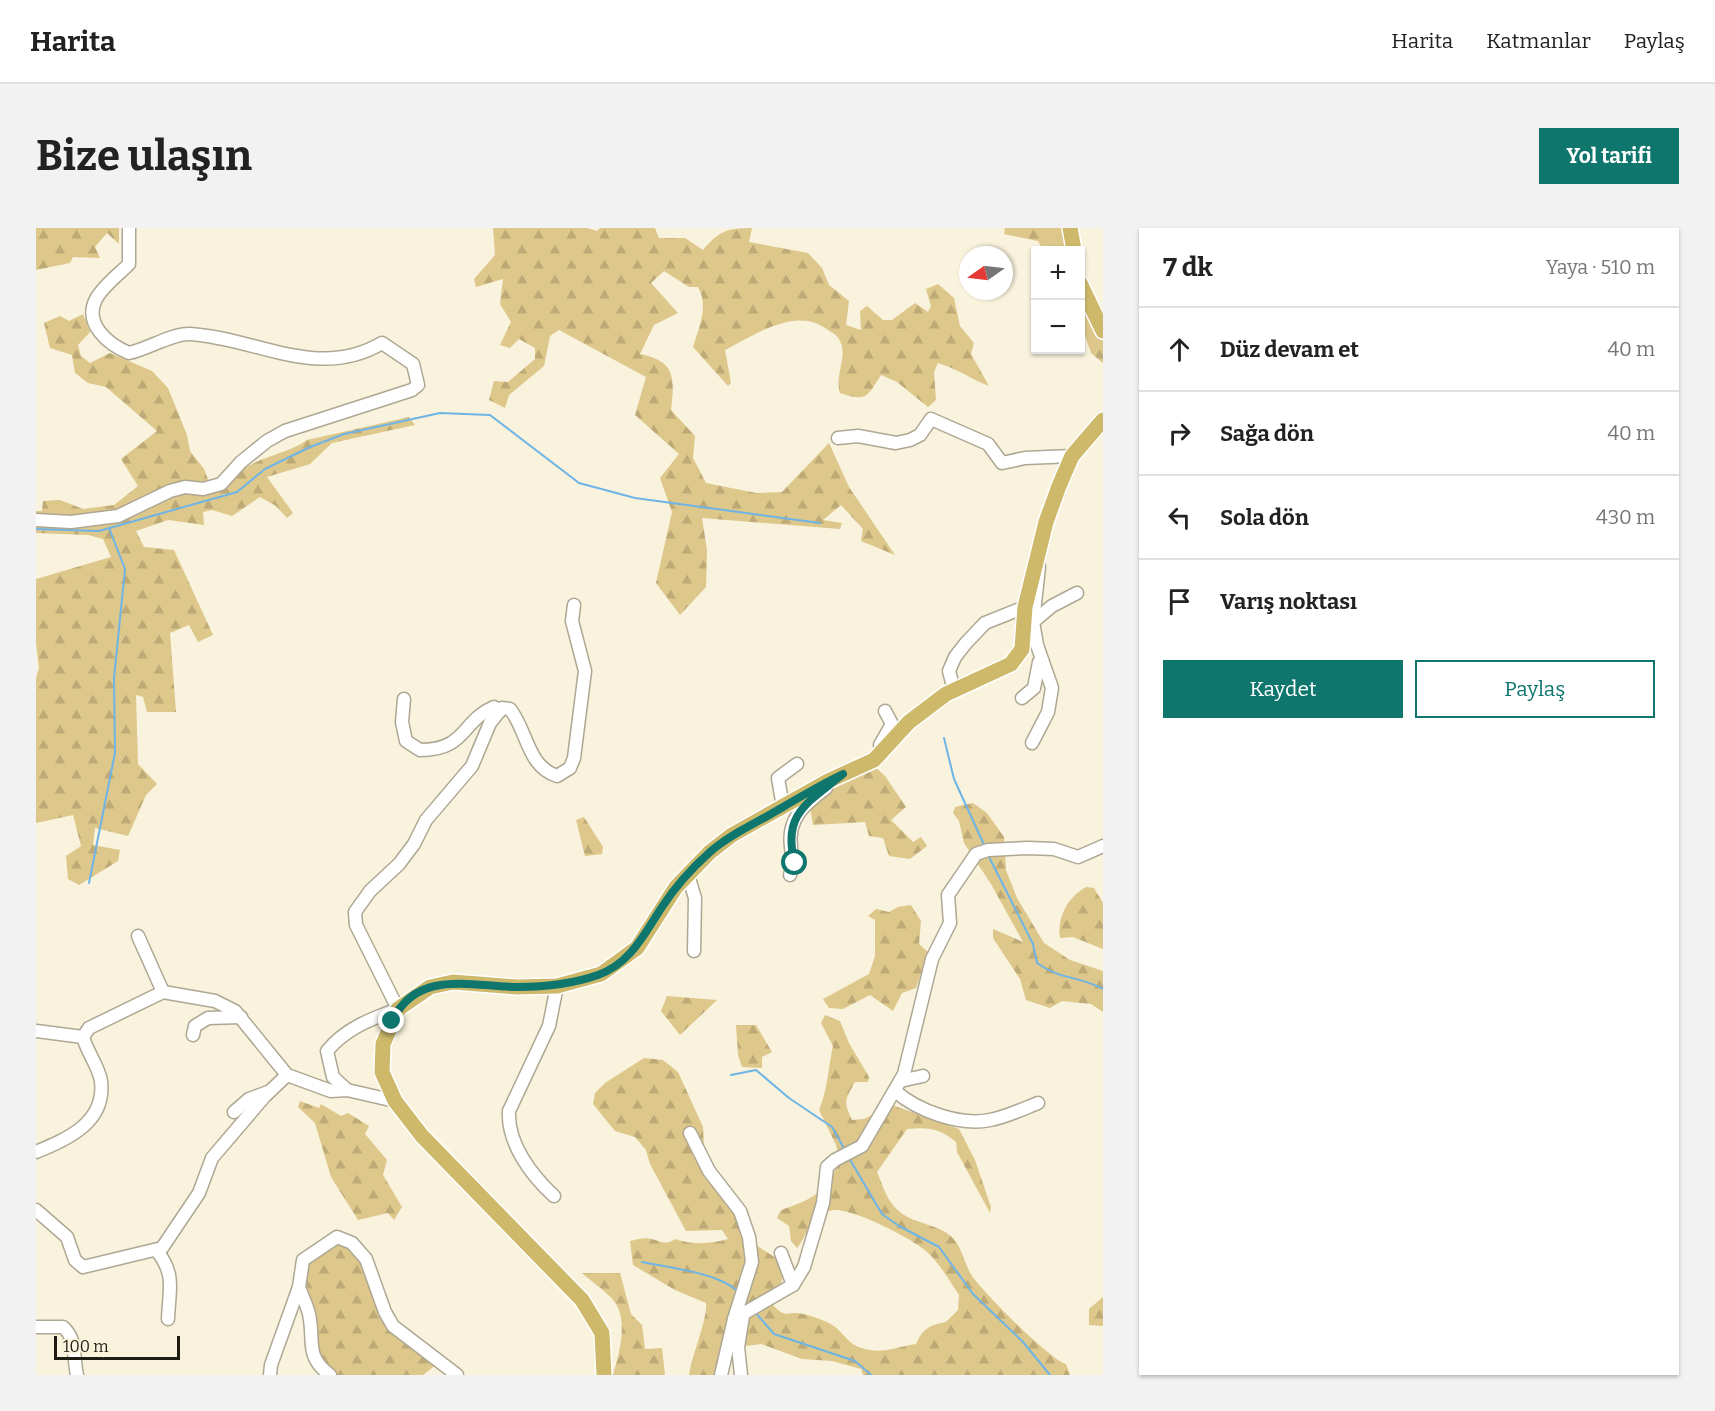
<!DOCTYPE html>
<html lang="tr">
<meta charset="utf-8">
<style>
body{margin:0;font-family:Bitter,serif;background:#f2f2f2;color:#222}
.controls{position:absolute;right:18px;top:18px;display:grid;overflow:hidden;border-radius:0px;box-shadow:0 2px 4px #0004}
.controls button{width:54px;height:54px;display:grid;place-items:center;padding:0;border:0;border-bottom:2px solid #e0e0e0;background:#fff;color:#222;font:30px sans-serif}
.compass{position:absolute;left:923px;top:18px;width:54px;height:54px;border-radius:50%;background:#fff;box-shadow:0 2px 4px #0004;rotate:256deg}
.scale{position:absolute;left:18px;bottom:15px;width:126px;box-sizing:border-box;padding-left:6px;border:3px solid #1e1b14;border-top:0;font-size:16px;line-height:21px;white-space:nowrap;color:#1e1b14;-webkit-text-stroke:4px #f9f2dc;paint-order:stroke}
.stop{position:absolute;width:18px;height:18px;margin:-14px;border:4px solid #0f766e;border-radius:50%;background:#fff}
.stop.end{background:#0f766e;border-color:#fff;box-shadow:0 2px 6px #0008}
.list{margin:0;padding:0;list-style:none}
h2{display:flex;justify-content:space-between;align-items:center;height:78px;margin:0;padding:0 24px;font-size:26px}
h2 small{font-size:20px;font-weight:400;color:#767676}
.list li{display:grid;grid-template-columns:39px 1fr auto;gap:18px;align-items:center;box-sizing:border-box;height:84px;padding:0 24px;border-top:2px solid #e0e0e0}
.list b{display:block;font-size:22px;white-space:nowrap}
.list em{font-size:20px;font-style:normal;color:#767676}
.actions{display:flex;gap:12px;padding:18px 24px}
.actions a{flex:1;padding:14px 0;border:2px solid #0f766e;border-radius:0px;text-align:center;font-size:21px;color:#0f766e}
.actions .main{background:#0f766e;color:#fff}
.icon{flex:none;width:33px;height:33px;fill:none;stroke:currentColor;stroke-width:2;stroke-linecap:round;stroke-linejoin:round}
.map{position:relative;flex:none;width:1067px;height:1147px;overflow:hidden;border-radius:0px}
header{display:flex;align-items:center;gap:36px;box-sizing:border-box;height:84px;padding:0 30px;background:#fff;border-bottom:2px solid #e0e0e0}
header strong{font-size:28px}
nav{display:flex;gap:33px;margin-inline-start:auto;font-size:21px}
.intro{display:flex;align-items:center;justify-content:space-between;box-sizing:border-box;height:144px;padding:0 36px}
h1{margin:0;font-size:42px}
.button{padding:15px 27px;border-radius:0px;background:#0f766e;color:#fff;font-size:21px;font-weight:700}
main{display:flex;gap:36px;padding:0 36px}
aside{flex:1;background:#fff;border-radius:0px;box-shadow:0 2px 4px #0004}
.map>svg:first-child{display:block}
</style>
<header>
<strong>Harita</strong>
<nav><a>Harita</a><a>Katmanlar</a><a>Paylaş</a></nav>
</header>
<div class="intro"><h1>Bize ulaşın</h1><a class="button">Yol tarifi</a></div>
<main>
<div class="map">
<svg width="1067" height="1147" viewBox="0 0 1067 1147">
<defs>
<pattern id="forest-firs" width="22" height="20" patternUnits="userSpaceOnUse" patternTransform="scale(1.5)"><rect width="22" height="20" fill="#ddc78a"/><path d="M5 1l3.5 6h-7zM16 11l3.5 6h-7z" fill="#bdaa76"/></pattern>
</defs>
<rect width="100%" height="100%" fill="#f9f2dc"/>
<!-- forest -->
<g fill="url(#forest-firs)">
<polygon points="0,0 83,0 83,16 71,5 59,19 64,30 37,29 34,35 0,42"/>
<path d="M457,0H551L561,3L564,0H619L623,10H649L667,22C683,3 691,0 716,0L713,14L772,25L786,40L793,57L813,73L810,97L825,102L824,83L831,78L847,92H856L879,75L892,84L895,78L890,61L902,56L918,70L924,98L938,115L935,126L953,158C935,151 920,140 902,135L898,144L900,172L892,179L861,154L845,147C831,169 831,174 804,165C798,148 813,127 803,111C801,107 795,104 792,102C761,77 718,107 689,122L695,155L692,158L657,119C663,100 673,77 662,59H653L628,43L615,55L642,85L618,97L604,126C639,133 639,149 635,182L659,208L657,230L670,255L720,265L746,264L793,215L813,259L859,327L825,313L827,301L805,277L787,292L806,295L804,301L666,290L671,322L670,359L644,387L620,355L636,284L624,250L643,226L599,187L610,149L523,102L514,108L508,138L473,167L469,180L453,172L458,153L472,154L499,131V120L483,111L474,120L464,117L475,94L464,76L467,51L440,59L438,51L459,27Z"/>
<polygon points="969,0 1029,0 1035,22 1007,22 1002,13 968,6"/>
<polygon points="1044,64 1067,113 1067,135 1055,125 1048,104 1045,101"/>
<path d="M47,86L54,104L42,117L45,128L54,135L74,125L116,143L132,160L151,207L154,223L168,241L176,262C190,256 198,246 211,239C230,227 253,225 271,212L373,189L379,197L296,215L274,236L231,249L257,285L251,290L240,278L224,269L196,288L176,282L167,284L168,297L132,292L100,303L108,319L138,322L177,407L162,414L153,397L134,405L140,484H111L107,469L100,467L102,536L121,556L110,567L92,608L59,600L57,617L84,622L82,633L43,657L32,651L30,628L45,618L37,587L0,595V450L3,440L0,415V351L75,329L67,311L52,307L0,305V283H6L7,273L24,272L47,281L78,277L102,258L85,231L121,203L70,159L52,155L39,145L36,127L14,120L8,95L24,88L33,93Z"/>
<polygon points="840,540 849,548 870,579 855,592 877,614 885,609 891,618 874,631 853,628 847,610 833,608 829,594 777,597 774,579 802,556"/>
<polygon points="937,575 951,585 968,609 970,642 981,670 1008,715 1034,732 1067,743 1067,784 1055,776 1026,773 1014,780 990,772 984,751 957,710 957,701 987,714 955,656 928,615 923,593 917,585 919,579"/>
<polygon points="548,589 567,619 566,626 549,628 540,592"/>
<path d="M1050,659L1058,660L1067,675V721L1037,709L1024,710C1021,689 1032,669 1050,659Z"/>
<polygon points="875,677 885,693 883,716 892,724 880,760 866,765 857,783 834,767 807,781 793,780 787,771 833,746 839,728 839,692 832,688 840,681 853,684 862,679"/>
<polygon points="631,768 681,772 644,807 625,783"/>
<path d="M789,787L804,793L813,815L833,849L832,854H819C809,872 807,873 816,892L828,891L856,877L923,901L939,932L955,979L954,985L921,924L920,914C904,900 892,899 871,901L841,944C847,958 851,974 864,984C879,997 908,996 920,1014C927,1024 929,1037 936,1048C948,1065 1012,1130 1030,1136L1034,1147H827L825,1141L796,1133L766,1131L725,1116L710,1118L701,1107L686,1115L678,1147H653C656,1127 672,1090 670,1075L639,1062L597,1037L594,1013C600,1012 609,1009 615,1011C625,1013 630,1018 639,1011C656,1017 675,1016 692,1011L686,1002L650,1003L614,936L610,922L599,909L579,903L557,876L559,865L569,855L608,830L627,832L642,844L667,899L668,919L664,938L668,949L706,990L720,1017L746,1034C751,1050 742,1061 735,1075C751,1093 751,1082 767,1086C774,1087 786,1092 793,1095C811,1105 809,1118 834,1122C848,1125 866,1118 880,1116C887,1100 894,1097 910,1094L922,1082L923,1067C914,1054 905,1037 893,1026C880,1012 810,976 793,983C770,992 773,1006 761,1020L755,1013L753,998L741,990L745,982C762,976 779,971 791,955C796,948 798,942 805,936L800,917L783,882C792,861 792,840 797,818L785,795Z"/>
<polygon points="700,797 720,797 736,824 726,829 726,840 706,839 702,827"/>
<polygon points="264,873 283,880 285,876 305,888 312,885 333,898 329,906 351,932 347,947 366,979 358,992 352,985 322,992 295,949 279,895 262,879"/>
<path d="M304,1014C337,1029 334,1071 352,1098C360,1110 388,1127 401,1136L387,1147H299L283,1129L280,1111V1086L267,1047L269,1033Z"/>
<path d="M546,1045H584L595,1086L606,1097L609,1121L626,1120L629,1147H577C583,1127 593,1092 578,1073C570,1063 556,1054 546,1045Z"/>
<polygon points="1067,1069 1067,1098 1053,1097 1053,1081"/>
</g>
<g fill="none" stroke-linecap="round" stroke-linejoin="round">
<!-- stream -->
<g stroke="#6eb4e6" stroke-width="2">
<polyline points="0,301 63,303 201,264 229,241 274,219 308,206 404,185 454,187 543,255 599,270 784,295"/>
<polyline points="908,510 918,551 949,619"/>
<path d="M952,627L997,716L1001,735C1024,752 1044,748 1067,761"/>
<polyline points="53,655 79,525 78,450 89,341 73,300"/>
<polyline points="695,847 720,842 753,870 796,899 809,922"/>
<polyline points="813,930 846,986 863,998 903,1019 937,1066 987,1114 1014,1147"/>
<path d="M606,1034C630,1039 685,1045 702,1064"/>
<polyline points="719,1084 738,1106 819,1133 835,1147"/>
</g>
<!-- minor casing -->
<g stroke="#aea793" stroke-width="15">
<g id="minor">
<polyline points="802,210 822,208 860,215 874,212 884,207 895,191 952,216 966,235 989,230 1036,228"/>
<path d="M0,292L35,294L82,288L134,263L149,259L167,261L185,256L205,234L231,213L249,203L376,162L382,157L377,136L346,115C282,153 220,110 154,106C137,105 112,121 93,125C73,117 47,96 60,71C67,58 83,46 93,36V0"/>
<polyline points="997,394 1016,378 1041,365"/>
<polyline points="918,462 913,443 919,429 930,415 949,395 989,379"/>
<polyline points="986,470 998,460 1003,434"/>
<path d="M368,471L366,494L370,513L384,522C431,522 425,493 458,479L464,483"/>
<polyline points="996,515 1012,484 1016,460 1001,417 997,394 1003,339"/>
<polyline points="844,517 856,496 849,483"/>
<polyline points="747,579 742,550 761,536"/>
<polyline points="652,647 659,670 658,723"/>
<path d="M754,647C758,635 756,631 755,619C751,590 769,576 790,560"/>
<polyline points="102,708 127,764"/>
<polyline points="0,803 47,809"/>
<polyline points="157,807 159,798 172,790 205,789"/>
<polyline points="864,853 887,848"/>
<path d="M311,862L297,849L291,823C310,800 335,791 362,781L320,697L319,684L334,663L363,636L378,616L390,592L436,538L454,495L466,480L474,481C492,504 491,538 521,548L534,540L538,530L549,443L536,393L538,377"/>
<path d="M859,863C882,883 923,898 954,892C970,889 987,881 1002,875"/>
<polyline points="198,884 213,871 232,864"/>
<polyline points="654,905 673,943 704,983 713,1009 716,1034 698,1091"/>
<path d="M0,924C31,911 70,895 65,853C63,839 51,824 47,809L53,800L127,764L179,773L199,783L251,847L295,863L311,862L359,873"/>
<path d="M518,968C495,947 471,915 473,883L513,798L521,758"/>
<polyline points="0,982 31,1009 39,1032 47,1039 126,1020 163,965 176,930 228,869 251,847"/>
<path d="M121,1023C140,1047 133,1062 132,1091"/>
<polyline points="745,1025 757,1057"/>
<path d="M263,1059C266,1068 271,1077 273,1086C279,1112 268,1128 294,1147"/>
<path d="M0,1099H27C41,1111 37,1129 41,1147"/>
<polyline points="234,1147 235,1137 263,1059 267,1032 301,1009 316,1015 330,1031 349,1084 357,1098 421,1147"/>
<polyline points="685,1147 698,1091 757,1057 768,1039 787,975 791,939 799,932 826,918 868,846 896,731 914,695 912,667 940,626 952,622 992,620 1018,621 1042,629 1067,618"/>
<polyline points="705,1147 702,1119 707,1088"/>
</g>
</g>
<!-- major casing -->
<g stroke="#fff" stroke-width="18">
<g id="major">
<polyline points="1034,0 1038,22"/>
<polyline points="1044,55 1067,103"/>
<polyline points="568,1147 566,1105 546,1072 386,908 359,873 346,844 347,816 362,781 394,759 417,754 481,759 521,758 565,746 601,720 640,659 674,624 696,607 792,553 838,532 873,494 910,466 975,436 986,421 989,379 1010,294 1023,258 1036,228 1067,192"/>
</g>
</g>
<!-- minor -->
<use href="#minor" stroke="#fff" stroke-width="12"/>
<!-- major -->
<use href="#major" stroke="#ceb96b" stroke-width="15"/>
</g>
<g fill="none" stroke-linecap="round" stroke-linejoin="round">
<!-- route -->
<path stroke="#0f766e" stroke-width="8" d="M356,793C382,740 436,759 482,759C510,759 536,756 562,747C595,735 608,706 626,679C639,659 656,640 674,624C692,608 714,598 735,586C759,572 782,558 807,546C773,574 745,586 759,635"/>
</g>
</svg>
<div class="controls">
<button>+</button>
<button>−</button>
</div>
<svg class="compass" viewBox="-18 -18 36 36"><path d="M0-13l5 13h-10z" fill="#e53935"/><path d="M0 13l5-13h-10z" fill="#767676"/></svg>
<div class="scale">100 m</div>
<div class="stop" style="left:759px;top:635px"></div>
<div class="stop end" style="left:356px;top:793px"></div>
</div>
<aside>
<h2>7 dk<small>Yaya · 510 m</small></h2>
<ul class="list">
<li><svg class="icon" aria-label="ahead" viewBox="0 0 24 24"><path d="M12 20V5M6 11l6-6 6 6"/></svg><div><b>Düz devam et</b></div><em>40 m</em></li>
<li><svg class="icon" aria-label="right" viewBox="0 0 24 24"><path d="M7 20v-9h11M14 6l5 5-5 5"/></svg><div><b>Sağa dön</b></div><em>40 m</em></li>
<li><svg class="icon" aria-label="left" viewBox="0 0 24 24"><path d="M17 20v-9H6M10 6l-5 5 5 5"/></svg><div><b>Sola dön</b></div><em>430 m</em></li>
<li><svg class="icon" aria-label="arrive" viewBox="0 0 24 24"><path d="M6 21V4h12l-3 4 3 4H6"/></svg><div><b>Varış noktası</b></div></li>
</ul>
<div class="actions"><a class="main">Kaydet</a><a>Paylaş</a></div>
</aside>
</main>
